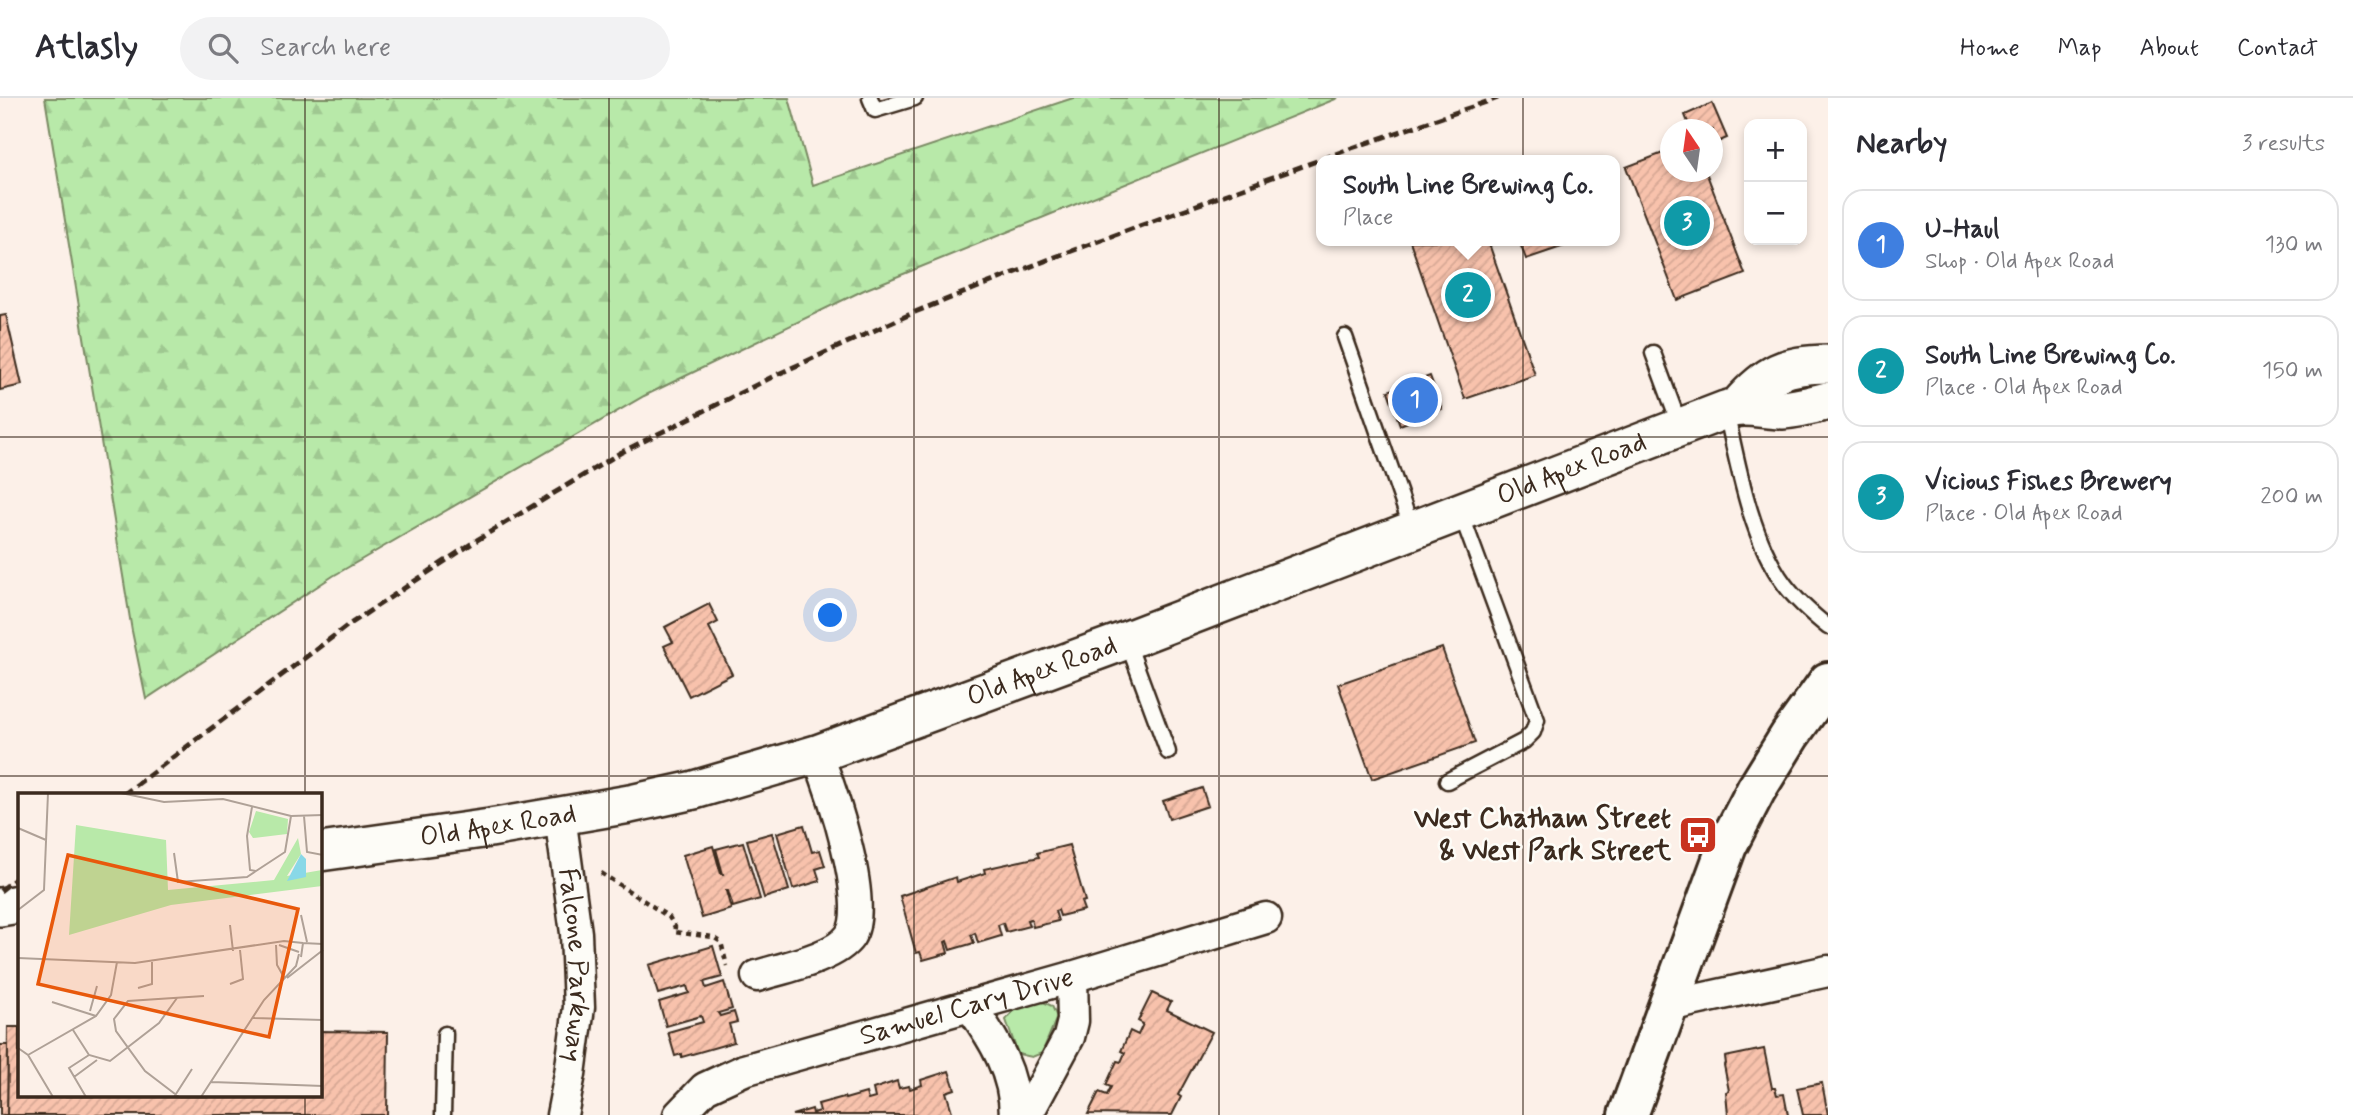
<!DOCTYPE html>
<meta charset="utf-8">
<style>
body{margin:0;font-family:Mynerve,sans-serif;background:#f2f2f3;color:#2b2b33}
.controls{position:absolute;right:21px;top:21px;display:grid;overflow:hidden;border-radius:14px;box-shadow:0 4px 10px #0003}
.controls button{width:63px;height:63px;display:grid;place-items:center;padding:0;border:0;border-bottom:2px solid #e1e1e2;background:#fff;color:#2b2b33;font:35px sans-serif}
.compass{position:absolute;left:1660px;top:21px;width:63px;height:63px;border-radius:50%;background:#fff;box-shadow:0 4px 10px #0003;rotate:347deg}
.you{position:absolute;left:831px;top:518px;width:24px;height:24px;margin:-18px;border:5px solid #fff;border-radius:50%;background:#1a73e8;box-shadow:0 0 0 10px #1a73e833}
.badge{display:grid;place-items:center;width:46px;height:46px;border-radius:50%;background:#c8321e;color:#fff;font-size:23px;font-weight:700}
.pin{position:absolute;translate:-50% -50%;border:4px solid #fff;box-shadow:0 2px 7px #0006}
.popup{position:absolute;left:1316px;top:57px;width:304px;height:91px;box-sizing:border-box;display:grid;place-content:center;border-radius:14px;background:#fff;filter:drop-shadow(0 2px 5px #0005);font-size:23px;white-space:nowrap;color:#7c7c81}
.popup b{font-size:26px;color:#2b2b33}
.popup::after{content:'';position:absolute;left:50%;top:100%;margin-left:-14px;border:14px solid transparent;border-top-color:#fff}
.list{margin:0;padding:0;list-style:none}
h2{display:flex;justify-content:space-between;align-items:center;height:91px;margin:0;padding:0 28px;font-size:30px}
h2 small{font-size:23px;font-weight:400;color:#7c7c81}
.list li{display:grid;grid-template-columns:46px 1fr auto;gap:21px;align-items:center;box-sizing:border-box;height:112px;margin:0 14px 14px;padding:0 14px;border:2px solid #e1e1e2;border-radius:21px}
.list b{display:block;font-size:26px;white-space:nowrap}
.list p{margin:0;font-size:23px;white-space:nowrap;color:#7c7c81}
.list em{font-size:23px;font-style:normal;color:#7c7c81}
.icon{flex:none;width:38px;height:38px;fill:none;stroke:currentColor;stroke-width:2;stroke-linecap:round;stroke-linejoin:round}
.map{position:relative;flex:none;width:1828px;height:1017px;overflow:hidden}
header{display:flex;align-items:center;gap:42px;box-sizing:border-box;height:98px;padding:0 35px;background:#fff;border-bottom:2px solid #e1e1e2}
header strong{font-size:33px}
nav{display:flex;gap:38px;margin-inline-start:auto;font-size:24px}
.search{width:490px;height:63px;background:#f2f2f3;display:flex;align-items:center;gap:18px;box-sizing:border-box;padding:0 24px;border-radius:38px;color:#7c7c81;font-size:26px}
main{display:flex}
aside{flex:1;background:#fff}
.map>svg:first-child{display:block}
</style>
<header>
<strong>Atlasly</strong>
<div class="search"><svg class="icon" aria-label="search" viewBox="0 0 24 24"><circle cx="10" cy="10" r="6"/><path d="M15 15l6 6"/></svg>Search here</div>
<nav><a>Home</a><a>Map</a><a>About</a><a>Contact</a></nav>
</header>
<main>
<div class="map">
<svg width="1828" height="1017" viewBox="0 0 1828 1017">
<defs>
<pattern id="forest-firs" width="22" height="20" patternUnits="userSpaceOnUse" patternTransform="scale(1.75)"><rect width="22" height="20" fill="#b8e9a9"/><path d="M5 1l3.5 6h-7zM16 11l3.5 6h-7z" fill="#9fc891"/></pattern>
<pattern id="building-hatch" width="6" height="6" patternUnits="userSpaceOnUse" patternTransform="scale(1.75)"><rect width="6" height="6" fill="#f8c2ac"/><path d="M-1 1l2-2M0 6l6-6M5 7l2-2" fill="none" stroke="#d6a794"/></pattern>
</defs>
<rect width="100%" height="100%" fill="#fcf0e8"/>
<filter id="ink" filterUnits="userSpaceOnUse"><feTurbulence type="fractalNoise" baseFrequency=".0143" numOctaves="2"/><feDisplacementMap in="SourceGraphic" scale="14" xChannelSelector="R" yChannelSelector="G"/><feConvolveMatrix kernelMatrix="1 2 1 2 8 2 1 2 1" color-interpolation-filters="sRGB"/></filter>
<g filter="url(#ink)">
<!-- grass -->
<polygon fill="#b8e9a9" stroke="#7a8a64" stroke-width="2" points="1039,902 1052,908 1057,919 1042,955 1032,959 1018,956 1006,922 1018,907"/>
<!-- forest -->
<polygon fill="url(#forest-firs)" stroke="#7a8a64" stroke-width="2" points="45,0 789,0 813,87 1073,0 1338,0 864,192 644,298 333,478 146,601 132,533"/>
<!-- building -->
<g fill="url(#building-hatch)" stroke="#3b2a1e" stroke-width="2">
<polygon points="1712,5 1727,40 1713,46 1713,32 1691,32 1685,17"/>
<polygon points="1671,52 1671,74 1706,74 1745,176 1677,202 1626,69"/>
<polygon points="1410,143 1488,143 1535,277 1465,301"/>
<polygon points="1519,143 1579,143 1526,161"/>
<polygon points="6,217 22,287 0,292 0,218"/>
<polygon points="1430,278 1442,311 1400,327 1388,293"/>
<polygon points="709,506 718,524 709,529 732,576 689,598 664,548 673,544 665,529"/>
<polygon points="1442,550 1475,645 1372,681 1338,586"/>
<polygon points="1202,690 1208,708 1169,721 1163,703"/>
<polygon points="804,727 812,754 820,752 825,768 816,771 820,783 793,791 777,735"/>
<polygon points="772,735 789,792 764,800 747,742"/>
<polygon points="743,744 760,801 733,809 728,793 726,793 731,811 702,820 683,757 713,748 721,776 723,776 716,751"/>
<polygon points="1069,747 1085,803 1081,804 1084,812 1060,818 1058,812 1055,813 1058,823 1033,829 1031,821 1027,822 1029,828 1006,834 1003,825 998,827 1001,838 978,845 975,835 971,837 974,845 950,852 947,843 945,844 948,855 923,862 920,854 916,855 900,798 956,779 957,784 985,775 984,771 1039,759 1037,755"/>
<polygon points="713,848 722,879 704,884 706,890 724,884 732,911 718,915 720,918 734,914 737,924 729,926 734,944 682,959 682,956 675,958 668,934 703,924 701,918 666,928 659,904 689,895 687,888 658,896 649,867"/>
<polygon points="1152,895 1171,904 1167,912 1212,934 1178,997 1181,999 1172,1017 1088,1016 1099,994 1107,997 1111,989 1106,987 1117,963 1121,964 1125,955 1121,953 1130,933 1138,937 1143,926 1138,923"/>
<polygon points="8,929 19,929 19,998 320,998 320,933 388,934 387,1017 7,1017"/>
<polygon points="0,947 8,947 7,1017 0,1017"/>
<polygon points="1764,951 1772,990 1775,990 1777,997 1784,996 1788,1017 1728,1017 1726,994 1729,993 1724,967 1726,966 1725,959"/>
<polygon points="949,973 955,991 946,994 953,1017 792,1017 812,1011 813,1015 820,1013 818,1006 844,999 845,1001 866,995 868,1002 875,1000 873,991 897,983 899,990 909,988 910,991 922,987 921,982"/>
<polygon points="1822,985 1828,1017 1803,1017 1797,990"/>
</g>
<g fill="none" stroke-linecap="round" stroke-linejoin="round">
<!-- service casing -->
<g stroke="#3b2a1e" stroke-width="19">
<g id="service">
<polyline points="870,0 875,12 915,0"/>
<polyline points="1345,239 1412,431"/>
<polyline points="1653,255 1680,328"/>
<path d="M1726,313C1738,368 1751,442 1785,487C1797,503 1813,517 1828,529"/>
<polyline points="1127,543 1168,654"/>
<polyline points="1447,683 1524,643 1533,634 1537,622 1460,413"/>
<polyline points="443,1017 445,936"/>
</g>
</g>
<!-- minor casing -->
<g stroke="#3b2a1e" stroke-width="35">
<g id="minor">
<path id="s1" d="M560,718L576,835L579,909L570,976L562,1017"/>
<path d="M757,878C782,870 835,860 850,838C871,806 831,691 817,656"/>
<path d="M970,908C994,941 1015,975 1015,1017"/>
<polyline points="1668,908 1828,873"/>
<path id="s2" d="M679,1017L705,990L744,972L1072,879L1266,820"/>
<polyline points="1027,1017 1069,939 1073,923 1072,879"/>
</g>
</g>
<!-- tertiary casing -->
<g stroke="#3b2a1e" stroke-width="42">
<g id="tertiary">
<path d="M1739,307C1767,275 1785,266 1828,266"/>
<path id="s3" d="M320,754L490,730L630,706L694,692L817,656L1127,542L1725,312C1745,305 1762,312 1782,312C1798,311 1813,307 1828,303"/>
<polyline points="0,809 19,806"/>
</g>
</g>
<!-- secondary casing -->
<g stroke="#3b2a1e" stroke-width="44">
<polyline id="secondary" points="1628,1017 1727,748 1756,692 1790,637 1828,584"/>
</g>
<!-- path -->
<polyline stroke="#3b2a1e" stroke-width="4.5" stroke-dasharray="5 5" stroke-linecap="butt" points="601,775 669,819 675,829 674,834 713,839 721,844 727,868"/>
<!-- service -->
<use href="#service" stroke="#fdfcf7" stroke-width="14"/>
<!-- minor -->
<use href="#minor" stroke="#fdfcf7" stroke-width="30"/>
<!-- tertiary -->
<use href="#tertiary" stroke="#fdfcf7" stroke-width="37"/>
<!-- secondary -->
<use href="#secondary" stroke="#fdfcf7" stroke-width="38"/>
<!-- rail -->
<g stroke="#3b2a1e" stroke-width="5" stroke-dasharray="10 5" stroke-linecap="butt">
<polyline points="123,697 347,528 477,442 620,355 776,277 915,214 1055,159 1352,50 1498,0"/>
<polyline points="0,793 19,778"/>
</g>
</g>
</g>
<!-- grid -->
<path fill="none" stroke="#3b2a1e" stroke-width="2" stroke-opacity="0.55" d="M305,0V697M609,0V1017M914,0V1017M1219,0V1017M1523,0V1017M0,339H1828M0,678H1828M305,998V1017"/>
<!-- icons -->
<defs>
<g id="bus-square" transform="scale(2.0125)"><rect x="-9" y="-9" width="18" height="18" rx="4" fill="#c8321e" stroke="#fdfcf7"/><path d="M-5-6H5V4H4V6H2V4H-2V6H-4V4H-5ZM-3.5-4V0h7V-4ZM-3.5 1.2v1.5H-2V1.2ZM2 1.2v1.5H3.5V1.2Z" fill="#fff"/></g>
</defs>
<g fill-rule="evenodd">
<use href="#bus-square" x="1698" y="737"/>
</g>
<g text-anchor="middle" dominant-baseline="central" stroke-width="5" stroke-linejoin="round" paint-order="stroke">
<!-- street labels -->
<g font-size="28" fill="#3b2a1e" stroke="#fdfcf7">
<text stroke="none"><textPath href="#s3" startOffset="1314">Old Apex Road</textPath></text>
<text stroke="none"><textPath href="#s3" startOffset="747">Old Apex Road</textPath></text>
<text stroke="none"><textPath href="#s3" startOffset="180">Old Apex Road</textPath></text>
<text stroke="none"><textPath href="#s1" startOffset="150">Falcone Parkway</textPath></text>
<text stroke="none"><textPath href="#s2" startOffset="312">Samuel Cary Drive</textPath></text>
</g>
<!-- poi labels -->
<g font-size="28" font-weight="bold" fill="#3b2a1e" stroke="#fdfcf7" text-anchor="end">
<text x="1671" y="721">West Chatham Street<tspan x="1671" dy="32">&amp; West Park Street</tspan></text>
</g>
</g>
<!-- overview -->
<g transform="translate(18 695)">
<rect width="304" height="304" fill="#fcf0e8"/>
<path d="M238,18L270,26L269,41L235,45L231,39Z" fill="#b8e9a9"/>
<path d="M58,32L148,47L150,97L256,87L280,45L283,61L269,83L304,77V93L153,112L51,142Z" fill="#b8e9a9"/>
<path d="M283,61L288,66V84L269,88Z" fill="#89d8e7"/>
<path fill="none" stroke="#afa197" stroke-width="2" d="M103,0L146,9L205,6L273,23L305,22M234,14L229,43L232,77L238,78L267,59L273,23M286,23L289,59L305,62M0,35L28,47M156,60L160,89L229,84L238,78M0,117L26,97L30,0M283,122L289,149M212,132L215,158M258,152L259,172L267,186M261,152L281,159M283,164L285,150L305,151M0,165L117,170L266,148L285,150M269,185L305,157M212,191L225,186L222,157M120,195L134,191V169M34,209L78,223M72,218L79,193M235,225L305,227M55,237L71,262L92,268L141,230L159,205M0,255L10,262L35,304M10,262L78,223L93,202L99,169M56,284L79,267M193,289L305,293M68,304L51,275L71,262M156,304L174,276M161,304L127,278L98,238L96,226L110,208L186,203M183,304L246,207L278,173L281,161"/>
<path fill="#e8590c" fill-opacity="0.15" stroke="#e8590c" stroke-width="3.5" d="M50,62L280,116L251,244L20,191Z"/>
<rect width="304" height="304" fill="none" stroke="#3b2a1e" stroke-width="3.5"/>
</g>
</svg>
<div class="controls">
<button>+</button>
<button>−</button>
</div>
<svg class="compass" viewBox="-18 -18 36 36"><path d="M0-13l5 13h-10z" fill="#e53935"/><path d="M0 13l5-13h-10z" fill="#7c7c81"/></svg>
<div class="you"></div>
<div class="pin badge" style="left:1415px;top:302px;background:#3f7fe0">1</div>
<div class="pin badge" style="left:1468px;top:197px;background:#0f9aa8">2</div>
<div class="popup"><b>South Line Brewing Co.</b>Place</div>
<div class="pin badge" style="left:1687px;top:125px;background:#0f9aa8">3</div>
</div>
<aside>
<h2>Nearby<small>3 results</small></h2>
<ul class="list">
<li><span class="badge" style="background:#3f7fe0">1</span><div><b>U-Haul</b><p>Shop · Old Apex Road</p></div><em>130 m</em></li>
<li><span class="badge" style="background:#0f9aa8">2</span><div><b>South Line Brewing Co.</b><p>Place · Old Apex Road</p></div><em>150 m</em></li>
<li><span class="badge" style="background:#0f9aa8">3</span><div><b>Vicious Fishes Brewery</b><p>Place · Old Apex Road</p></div><em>200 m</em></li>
</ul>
</aside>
</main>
